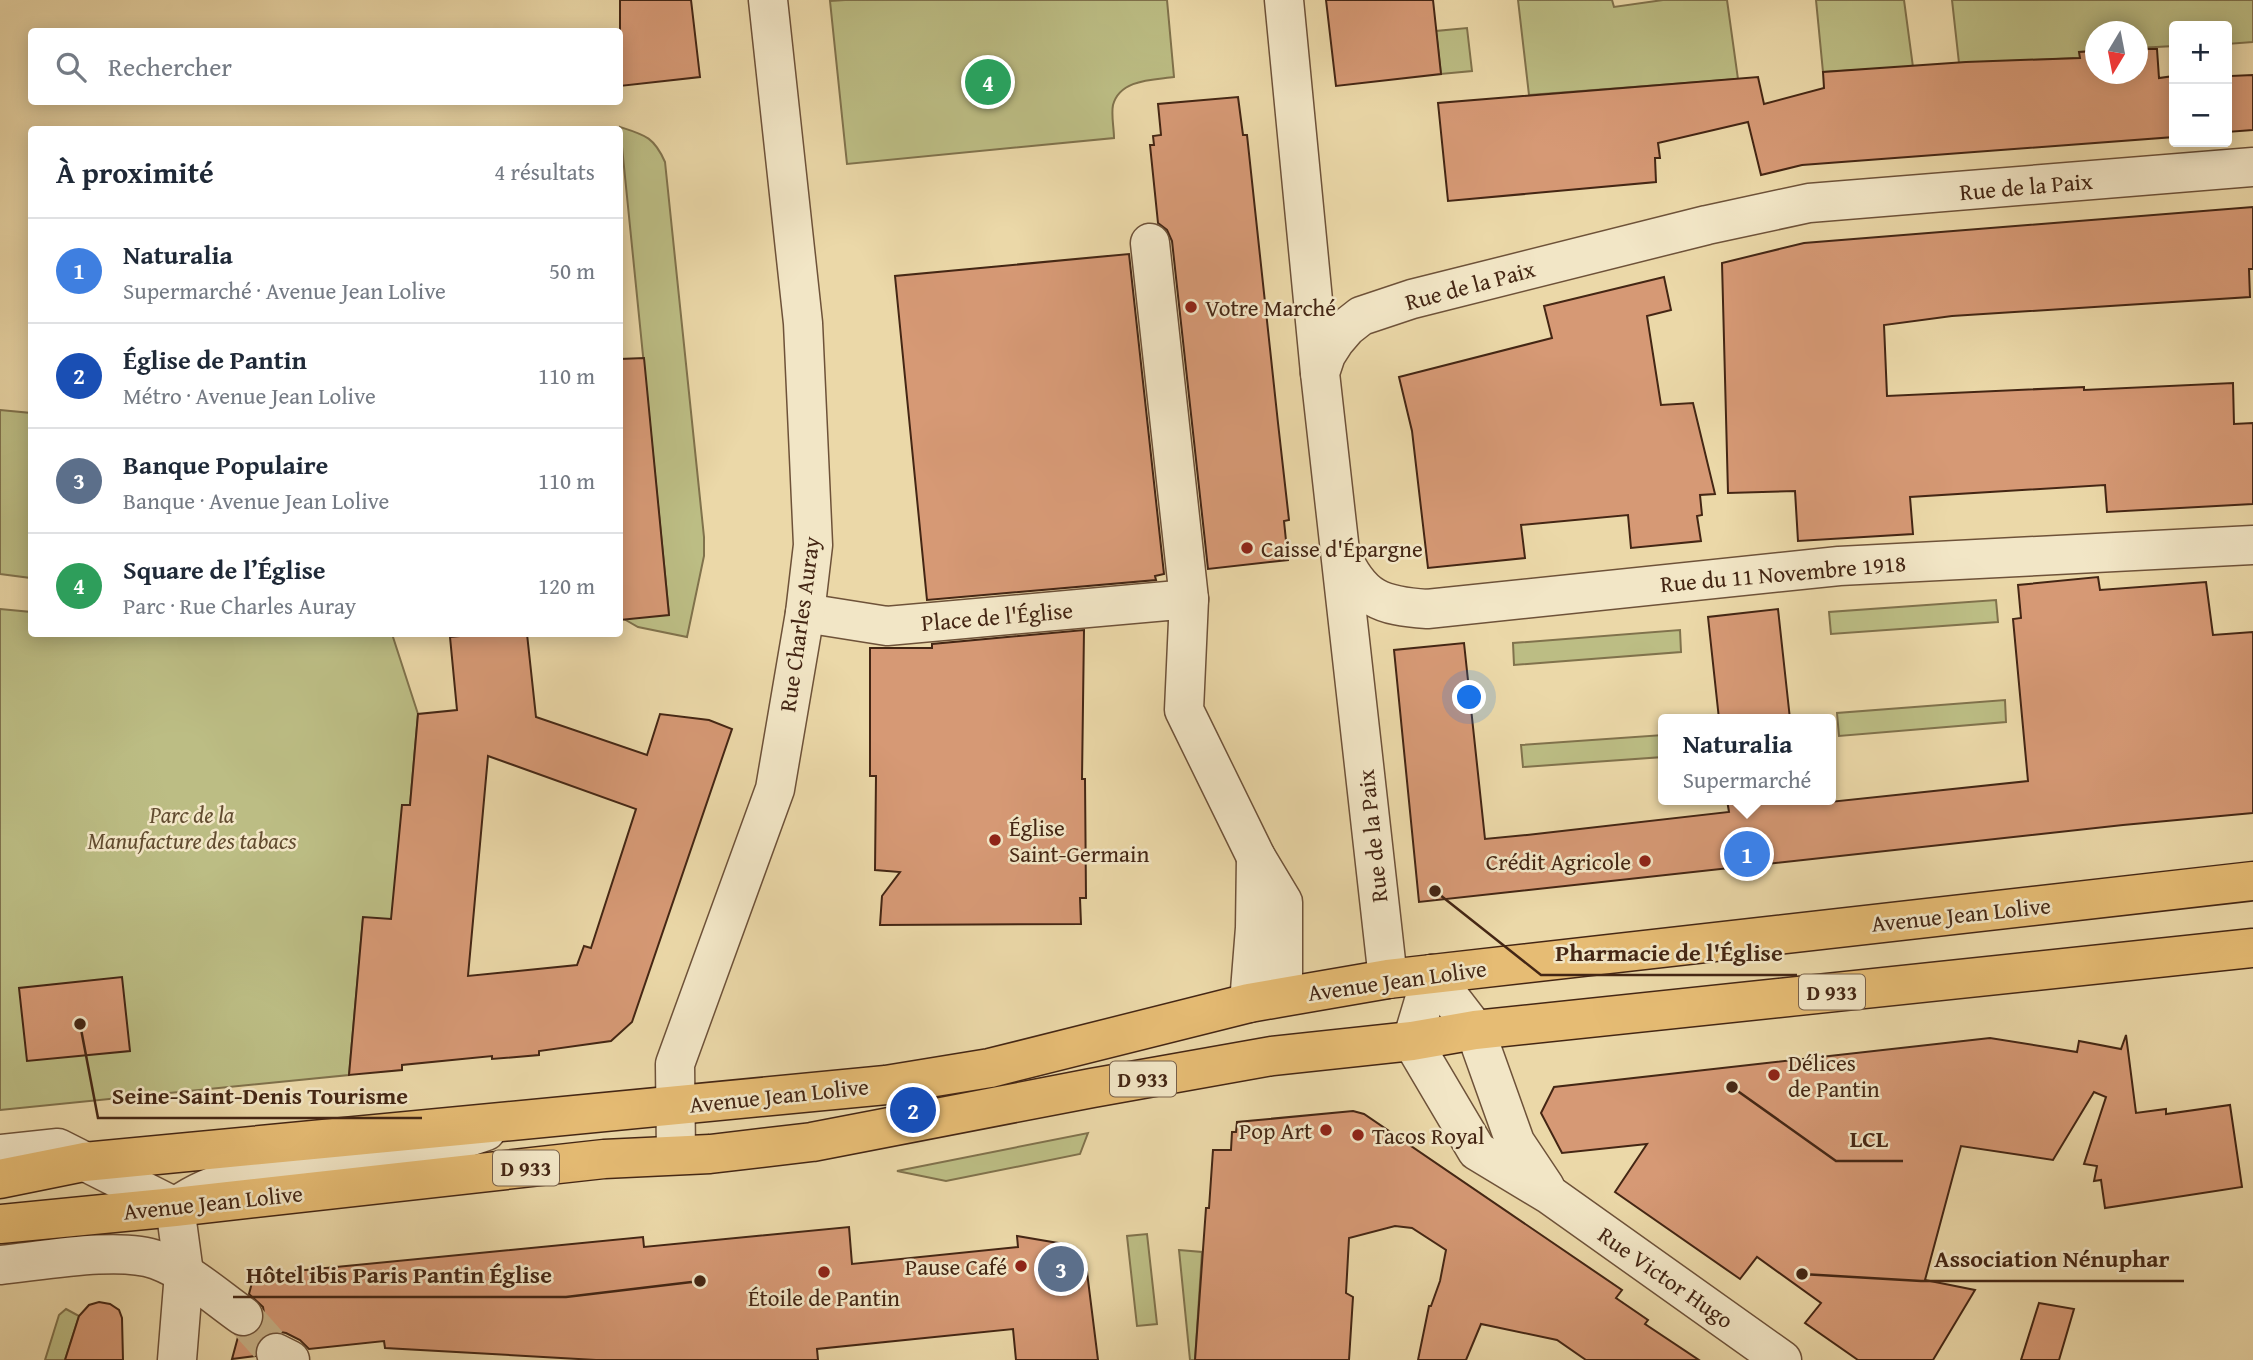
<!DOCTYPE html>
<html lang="fr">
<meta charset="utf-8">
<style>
body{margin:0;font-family:"Gentium Book Plus",serif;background:#f6f6f7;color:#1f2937}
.controls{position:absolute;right:21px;top:21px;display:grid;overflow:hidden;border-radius:7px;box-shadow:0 4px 18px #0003}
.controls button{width:63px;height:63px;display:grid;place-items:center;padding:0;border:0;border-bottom:2px solid #e0e1e3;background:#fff;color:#1f2937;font:35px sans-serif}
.compass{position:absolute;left:2085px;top:21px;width:63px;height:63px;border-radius:50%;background:#fff;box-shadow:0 4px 18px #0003;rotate:190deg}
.you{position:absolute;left:1470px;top:698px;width:24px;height:24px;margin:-18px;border:5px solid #fff;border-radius:50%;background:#1a73e8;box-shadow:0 0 0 10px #1a73e833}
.badge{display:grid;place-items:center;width:46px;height:46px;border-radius:50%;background:#1a73e8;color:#fff;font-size:23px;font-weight:700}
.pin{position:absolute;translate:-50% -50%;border:4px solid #fff;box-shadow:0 2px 7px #0006}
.popup{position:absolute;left:1658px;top:714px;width:178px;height:91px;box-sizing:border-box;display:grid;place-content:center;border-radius:7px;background:#fff;filter:drop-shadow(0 2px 5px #0005);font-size:23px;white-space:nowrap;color:#747a83}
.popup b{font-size:26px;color:#1f2937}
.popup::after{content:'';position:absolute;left:50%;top:100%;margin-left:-14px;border:14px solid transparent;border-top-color:#fff}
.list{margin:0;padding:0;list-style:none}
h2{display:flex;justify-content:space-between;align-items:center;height:91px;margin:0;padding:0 28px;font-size:30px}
h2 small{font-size:23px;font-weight:400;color:#747a83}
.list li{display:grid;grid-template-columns:46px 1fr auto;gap:21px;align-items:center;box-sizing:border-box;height:105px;padding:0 28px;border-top:2px solid #e0e1e3}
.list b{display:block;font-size:26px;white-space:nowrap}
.list p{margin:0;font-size:23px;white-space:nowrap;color:#747a83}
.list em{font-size:23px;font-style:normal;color:#747a83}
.icon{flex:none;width:38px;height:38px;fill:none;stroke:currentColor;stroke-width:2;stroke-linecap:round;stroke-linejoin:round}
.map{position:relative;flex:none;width:2253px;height:1360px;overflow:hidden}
.search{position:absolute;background:#fff;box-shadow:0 4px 18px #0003;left:28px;top:28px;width:595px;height:77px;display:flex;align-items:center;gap:18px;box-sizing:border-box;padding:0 24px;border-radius:7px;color:#747a83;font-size:26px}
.panel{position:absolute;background:#fff;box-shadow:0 4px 18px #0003;left:28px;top:126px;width:595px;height:511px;border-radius:7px}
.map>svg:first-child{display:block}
</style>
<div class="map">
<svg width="2253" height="1360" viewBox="0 0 2253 1360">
<rect width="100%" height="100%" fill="#ebd8a8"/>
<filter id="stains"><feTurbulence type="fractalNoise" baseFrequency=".00286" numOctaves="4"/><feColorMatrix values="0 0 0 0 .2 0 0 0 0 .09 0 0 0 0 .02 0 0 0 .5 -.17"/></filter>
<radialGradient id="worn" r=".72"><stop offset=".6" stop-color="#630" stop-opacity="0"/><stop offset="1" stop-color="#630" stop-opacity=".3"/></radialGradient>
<!-- green -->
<g fill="#bcbd84" stroke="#80724c" stroke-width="2">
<path d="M845,0H1167L1174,77C1153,80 1120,79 1113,105C1111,115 1114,128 1114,138L847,164L830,1Z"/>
<polygon points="1518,0 1612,0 1614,7 1663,0 1727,0 1738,79 1529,95"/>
<polygon points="1816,0 1904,0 1913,67 1823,72"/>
<polygon points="1952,0 2253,0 2253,42 2227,44 2227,26 2174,26 2174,46 2138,48 2138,32 2096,32 2095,51 2080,52 2080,58 1959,63"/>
<polygon points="1467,28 1472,71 1441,74 1436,31"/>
<path d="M620,127C645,135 654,137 665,162L704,537V556L687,637L638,627L624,619L669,614Z"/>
<polygon points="0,410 31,413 31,578 0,574"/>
<polygon points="1996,600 1998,622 1831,634 1829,612"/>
<polygon points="0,609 31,612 32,634 392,634 418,714 410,805 402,805 401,920 363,918 349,1075 0,1110"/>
<polygon points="1680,630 1681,652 1514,665 1513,643"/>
<polygon points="2005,700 2006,722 1839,736 1837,713"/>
<polygon points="1663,735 1663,757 1523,767 1521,745"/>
<polygon points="1088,1133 1080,1154 946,1181 897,1171"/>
<polygon points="1147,1234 1157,1324 1137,1326 1127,1236"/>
<polygon points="1179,1250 1202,1252 1195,1360 1190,1360"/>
<polygon points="66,1309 79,1316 65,1360 45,1360 59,1315"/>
</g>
<!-- building -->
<g fill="#d69975" stroke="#442614" stroke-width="2" fill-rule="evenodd">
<polygon points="620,0 691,0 700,77 620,86"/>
<polygon points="1326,0 1433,0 1441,74 1336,86"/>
<polygon points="2138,49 2157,49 2159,78 2174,76 2174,137 1802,165 1761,175 1748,122 1658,143 1660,158 1655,158 1656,182 1448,201 1438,103 1758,77 1764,104 1824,88 1823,72 1966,62 2080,58 2079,52 2096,51 2096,74 2138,74"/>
<polygon points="2227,72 2230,72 2231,76 2253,75 2253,130 2227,132"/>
<polygon points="1238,97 1243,135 1247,135 1278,423 1289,520 1284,521 1288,560 1208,569 1172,241 1167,230 1158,223 1150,145 1154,145 1153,136 1161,135 1158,104"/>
<polygon points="2253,207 2253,269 2249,269 2250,297 1952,316 1884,325 1887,396 2084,387 2084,390 2233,383 2234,424 2253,423 2253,504 2107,512 2105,485 1910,497 1913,534 1798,541 1795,491 1728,493 1722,263 1804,243"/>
<polygon points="1129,254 1164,574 1155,576 1156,580 927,600 895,276"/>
<polygon points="1664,277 1671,310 1647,316 1661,405 1693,403 1715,494 1700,495 1702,515 1697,516 1701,541 1631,548 1628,515 1521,525 1525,558 1428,568 1412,431 1399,377 1552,338 1544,306"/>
<polygon points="644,358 669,615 620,620 620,359"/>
<polygon points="2098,577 2100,590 2206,582 2213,635 2253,632 2253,813 2123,825 1419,902 1394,650 1464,643 1485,839 1527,835 1729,812 1727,800 1811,800 1811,804 2028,781 2013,619 2021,618 2018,585"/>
<polygon points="1778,609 1790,719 1719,719 1708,617"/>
<polygon points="1084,630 1082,779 1085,779 1086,898 1080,898 1081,924 880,925 882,896 900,872 875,870 876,776 870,776 870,648 932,648 932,644"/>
<path d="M481,634H527L536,717L647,755L660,714L709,720L732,729L632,1022L611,1041L539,1051V1055L492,1059V1056L402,1065V1070L349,1075L363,917L391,919L402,805H410L418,714L457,710L450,637ZM488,756L636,809L591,948L584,946L577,965L468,976Z"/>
<polygon points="122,977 130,1051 27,1061 19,988"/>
<polygon points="2126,1035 2136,1113 2166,1109 2166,1114 2230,1105 2242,1187 2105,1208 2101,1180 2094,1181 2097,1166 2084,1164 2106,1097 2094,1092 2053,1160 1961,1146 1925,1280 1975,1290 1933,1360 1858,1360 1805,1323 1821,1303 1757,1257 1740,1279 1615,1192 1647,1144 1562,1153 1541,1113 1554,1087 1990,1038 2077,1052 2079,1041 2121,1049"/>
<polygon points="1353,1111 1364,1114 1622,1290 1616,1298 1648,1320 1645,1324 1699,1360 1586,1360 1557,1340 1481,1324 1466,1360 1418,1360 1429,1306 1431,1306 1440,1281 1446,1250 1412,1228 1395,1226 1349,1238 1346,1293 1353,1297 1349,1360 1195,1360 1206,1208 1209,1208 1213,1150 1231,1150 1232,1132 1236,1132 1237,1122"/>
<polygon points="849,1227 852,1264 1018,1247 1017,1236 1070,1245 1077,1249 1086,1264 1098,1360 1016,1360 1013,1329 817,1349 818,1360 596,1360 385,1348 384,1341 309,1349 300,1340 286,1333 275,1331 265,1334 257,1343 255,1356 232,1359 238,1337 252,1336 260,1329 265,1319 263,1307 249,1294 254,1275 643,1237 644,1247"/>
<polygon points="99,1302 110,1304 119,1310 122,1318 123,1360 65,1360 79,1316 89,1305"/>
<polygon points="2039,1303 2074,1309 2059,1360 2021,1360"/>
</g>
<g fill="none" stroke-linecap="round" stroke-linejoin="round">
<!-- minor-tunnel -->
<polyline stroke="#cab48a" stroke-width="38" stroke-dasharray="38 19" stroke-linecap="butt" points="243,1316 276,1353"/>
<!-- minor casing -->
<g stroke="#6e5239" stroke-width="41">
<g id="minor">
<polyline points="1284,0 1320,373"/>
<polyline points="1150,243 1189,599"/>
<path d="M1341,554C1361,599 1381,606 1427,609L1839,566L2253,545"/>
<polyline points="805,613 887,626 1189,599 1184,710 1256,857 1283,902 1283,996"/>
<polyline points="1432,974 1412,1041 1477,1151 1550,1195 1782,1360"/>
<polyline points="1432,974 1475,1030 1515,1142 1545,1187"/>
<polyline points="1388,979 1320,373 1326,355 1335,341 1347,327 1361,316 1412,299 1707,225 1809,203 2253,167"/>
<polyline points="1249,1003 1255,928 1256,857"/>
<polyline points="0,1154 58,1148 175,1207"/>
<polyline points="676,1155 675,1064 775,789 805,613 813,545 803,323 768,0"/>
<path d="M177,1206C230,1167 300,1172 362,1164C405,1158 446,1145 486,1131"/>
<polyline points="175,1207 184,1273 177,1360"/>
<path d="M0,1265C41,1261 120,1246 157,1260C189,1272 216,1297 243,1316"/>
<polyline points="276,1353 290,1360"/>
</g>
</g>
<!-- major casing -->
<g stroke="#442614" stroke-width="41">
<g id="major">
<polyline points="0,1179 84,1162 886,1085 990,1068 1249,1003 1388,979 2253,881"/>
<polyline points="0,1224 175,1207 604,1159 710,1154 812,1142 1092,1088 1272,1056 1412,1041 1475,1030 2253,948"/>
</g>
</g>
<!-- minor -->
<use href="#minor" stroke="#f2e6c6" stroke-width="38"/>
<!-- major -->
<use href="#major" stroke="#e6bc74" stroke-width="38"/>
</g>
<!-- markers -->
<g fill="#8f2418" stroke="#f2e6c6" stroke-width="2.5">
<circle cx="1191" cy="307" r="7"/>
<circle cx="1247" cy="548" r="7"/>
<circle cx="995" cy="840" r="7"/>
<circle cx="1645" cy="861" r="7"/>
<circle cx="1774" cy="1075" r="7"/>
<circle cx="1326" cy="1130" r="7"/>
<circle cx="1358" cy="1135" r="7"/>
<circle cx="1021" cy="1266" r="7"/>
<circle cx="824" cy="1272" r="7"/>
</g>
<g text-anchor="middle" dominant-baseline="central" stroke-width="5" stroke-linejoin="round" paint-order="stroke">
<!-- shield labels -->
<g fill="#f2e6c6" stroke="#786049" stroke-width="2">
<rect x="1799" y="974.5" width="66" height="35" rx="5"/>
<rect x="1110" y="1061.5" width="66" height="35" rx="5"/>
<rect x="493" y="1150.5" width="66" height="35" rx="5"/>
</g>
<g font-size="21" font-weight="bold" fill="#442614">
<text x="1832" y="992">D 933</text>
<text x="1143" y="1079">D 933</text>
<text x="526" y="1168">D 933</text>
</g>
<!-- street labels -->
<g font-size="23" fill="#442614" stroke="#f2e6c6">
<text transform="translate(2026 186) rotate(-5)">Rue de la Paix</text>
<text transform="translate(1470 285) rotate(-15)">Rue de la Paix</text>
<text transform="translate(1783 573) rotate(-5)">Rue du 11 Novembre 1918</text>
<text transform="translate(997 616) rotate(-5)">Place de l'Église</text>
<text transform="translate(799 624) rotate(-82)">Rue Charles Auray</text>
<text transform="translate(1372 836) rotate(-96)">Rue de la Paix</text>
<text transform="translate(1961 914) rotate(-6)">Avenue Jean Lolive</text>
<text transform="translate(1397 980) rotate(-8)">Avenue Jean Lolive</text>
<text transform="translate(779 1095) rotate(-6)">Avenue Jean Lolive</text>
<text transform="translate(213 1202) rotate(-6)">Avenue Jean Lolive</text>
<text transform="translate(1666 1277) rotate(35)">Rue Victor Hugo</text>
</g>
<!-- poi labels -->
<g font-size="23" fill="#442614" stroke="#f2e6c6" text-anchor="start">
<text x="1205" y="307">Votre Marché</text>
<text x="1261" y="548">Caisse d'Épargne</text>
<text x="1009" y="827">Église<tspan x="1009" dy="26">Saint-Germain</tspan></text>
<text x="1631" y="861" text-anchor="end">Crédit Agricole</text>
<text x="1788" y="1062">Délices<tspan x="1788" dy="26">de Pantin</tspan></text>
<text x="1312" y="1130" text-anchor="end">Pop Art</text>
<text x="1372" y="1135">Tacos Royal</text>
<text x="1007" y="1266" text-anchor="end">Pause Café</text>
<text x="824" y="1297" text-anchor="middle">Étoile de Pantin</text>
</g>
<!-- park labels -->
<g font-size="23" font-style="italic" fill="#624c30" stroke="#f2e6c6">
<text x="192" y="814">Parc de la<tspan x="192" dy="26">Manufacture des tabacs</tspan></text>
</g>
</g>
<!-- callouts -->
<path fill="none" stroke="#442614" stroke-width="2.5" d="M1435 891L1541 975H1797M80 1024L98 1118H422M1732 1087L1836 1161H1903M1802 1274L1921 1281H2184M700 1281L566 1297H233"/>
<g fill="#442614" stroke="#f2e6c6" stroke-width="2.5">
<circle cx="1435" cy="891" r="7"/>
<circle cx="80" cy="1024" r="7"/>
<circle cx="1732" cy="1087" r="7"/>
<circle cx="1802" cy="1274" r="7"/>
<circle cx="700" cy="1281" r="7"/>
</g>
<g font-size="24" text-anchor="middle" font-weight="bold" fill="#442614" stroke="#f2e6c6" stroke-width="5" stroke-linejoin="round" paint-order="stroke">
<text x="1669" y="961">Pharmacie de l'Église</text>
<text x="260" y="1104">Seine-Saint-Denis Tourisme</text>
<text x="1869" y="1147">LCL</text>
<text x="2052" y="1267">Association Nénuphar</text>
<text x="399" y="1283">Hôtel ibis Paris Pantin Église</text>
</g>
<rect width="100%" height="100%" filter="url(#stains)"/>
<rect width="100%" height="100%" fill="url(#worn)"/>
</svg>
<div class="controls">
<button>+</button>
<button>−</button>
</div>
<svg class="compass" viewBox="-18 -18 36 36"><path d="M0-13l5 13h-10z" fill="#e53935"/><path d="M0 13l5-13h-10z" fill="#747a83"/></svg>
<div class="you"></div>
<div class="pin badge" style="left:1747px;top:854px;background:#3f7fe0">1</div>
<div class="popup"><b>Naturalia</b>Supermarché</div>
<div class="pin badge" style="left:913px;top:1110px;background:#1a4fb4">2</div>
<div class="pin badge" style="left:1061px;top:1269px;background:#5c6f8a">3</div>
<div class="pin badge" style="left:988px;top:82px;background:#2e9e5b">4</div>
<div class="search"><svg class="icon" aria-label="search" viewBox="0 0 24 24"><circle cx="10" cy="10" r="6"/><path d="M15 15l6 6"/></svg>Rechercher</div>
<section class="panel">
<h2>À proximité<small>4 résultats</small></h2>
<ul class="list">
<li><span class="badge" style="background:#3f7fe0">1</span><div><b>Naturalia</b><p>Supermarché · Avenue Jean Lolive</p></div><em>50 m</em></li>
<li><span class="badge" style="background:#1a4fb4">2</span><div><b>Église de Pantin</b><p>Métro · Avenue Jean Lolive</p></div><em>110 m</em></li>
<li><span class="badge" style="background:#5c6f8a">3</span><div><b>Banque Populaire</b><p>Banque · Avenue Jean Lolive</p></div><em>110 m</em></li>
<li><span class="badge" style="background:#2e9e5b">4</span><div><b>Square de l’Église</b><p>Parc · Rue Charles Auray</p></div><em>120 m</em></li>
</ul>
</section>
</div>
